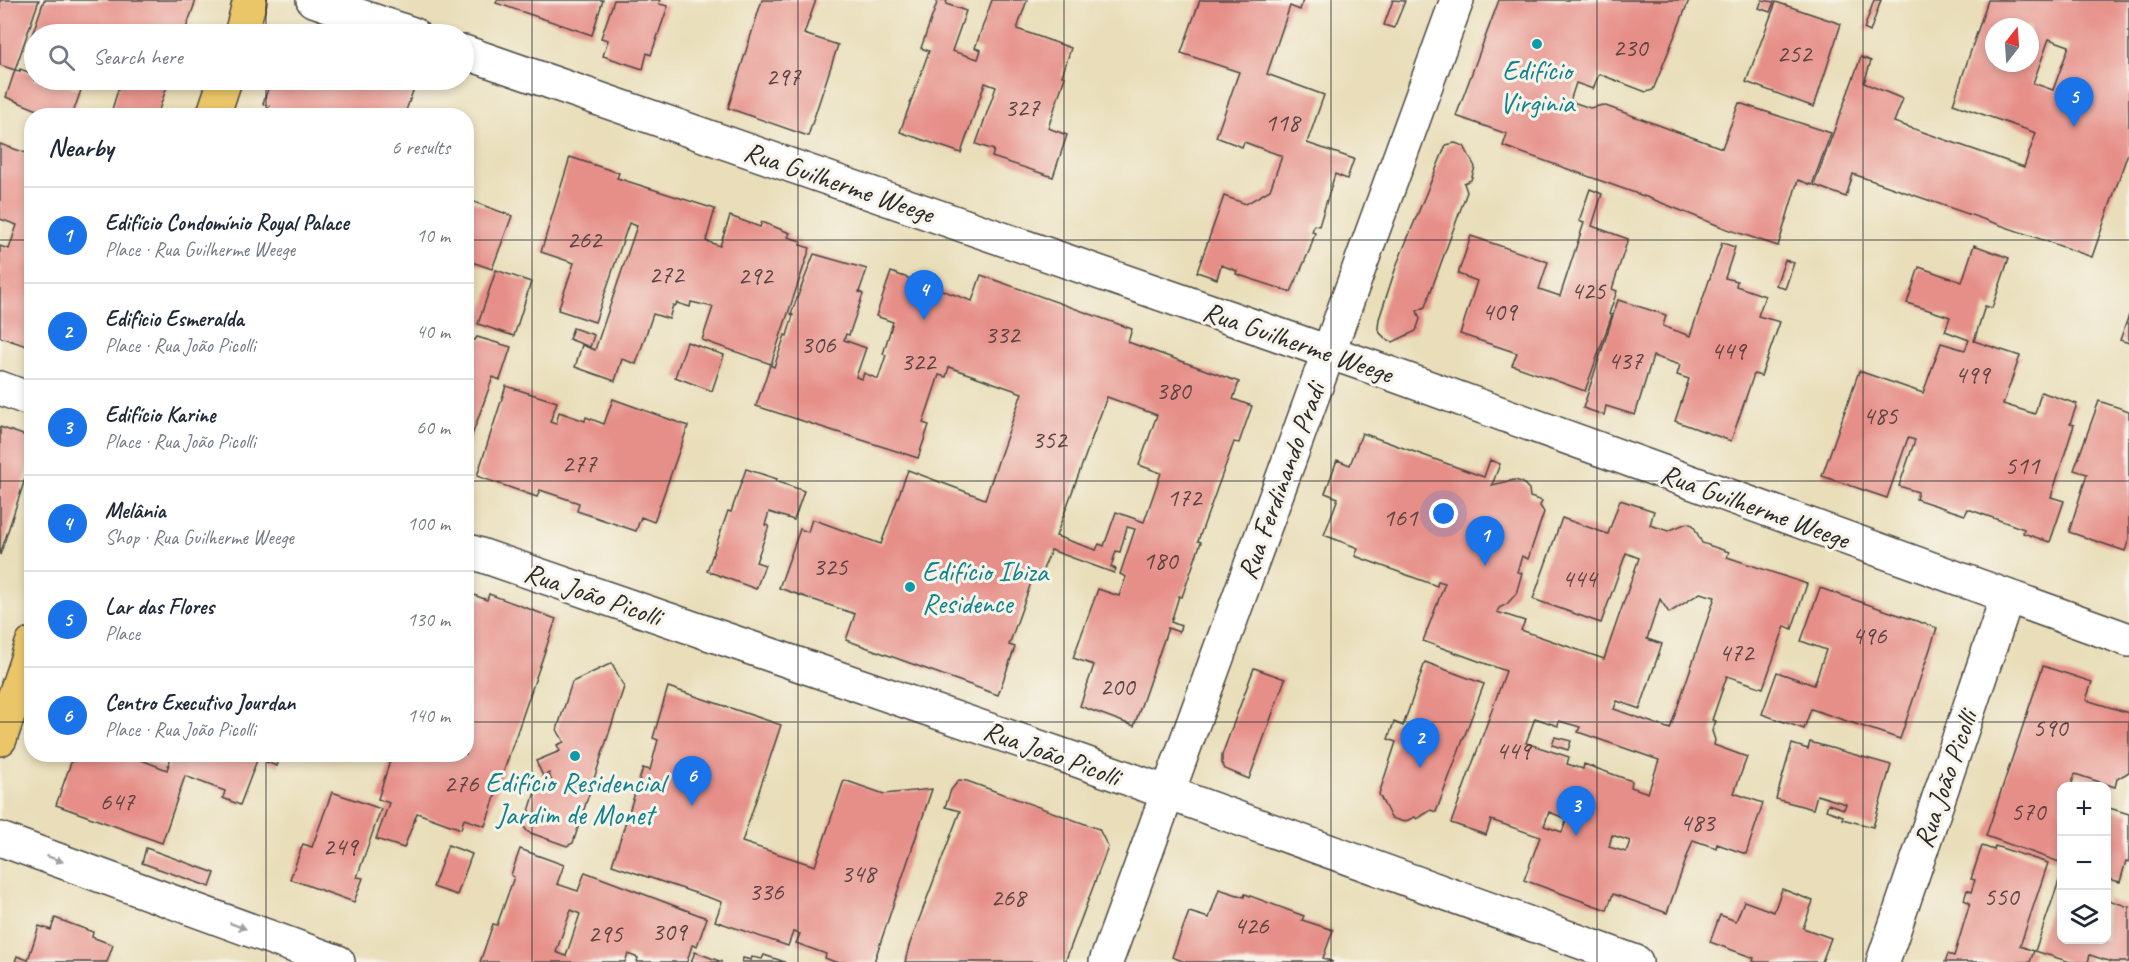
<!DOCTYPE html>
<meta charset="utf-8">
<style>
body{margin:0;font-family:Caveat,sans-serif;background:#f6f6f7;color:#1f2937}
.controls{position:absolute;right:18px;bottom:18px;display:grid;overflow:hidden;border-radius:12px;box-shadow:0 3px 9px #0003}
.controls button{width:54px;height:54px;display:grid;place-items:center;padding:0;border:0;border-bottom:2px solid #e0e1e3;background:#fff;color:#1f2937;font:30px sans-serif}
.compass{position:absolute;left:1985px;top:18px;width:54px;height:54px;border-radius:50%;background:#fff;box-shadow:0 3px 9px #0003;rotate:17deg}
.you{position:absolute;left:1444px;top:514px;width:21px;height:21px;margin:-15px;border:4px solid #fff;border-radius:50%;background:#1a73e8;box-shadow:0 0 0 9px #1a73e833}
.badge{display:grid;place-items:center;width:39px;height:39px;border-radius:50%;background:#1a73e8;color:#fff;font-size:20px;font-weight:700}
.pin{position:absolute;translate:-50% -50px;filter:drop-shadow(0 2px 3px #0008)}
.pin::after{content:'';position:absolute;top:32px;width:21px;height:18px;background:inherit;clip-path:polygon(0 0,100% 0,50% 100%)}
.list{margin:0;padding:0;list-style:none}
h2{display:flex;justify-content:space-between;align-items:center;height:78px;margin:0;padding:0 24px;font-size:26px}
h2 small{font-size:20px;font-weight:400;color:#747a83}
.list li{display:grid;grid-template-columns:39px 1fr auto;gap:18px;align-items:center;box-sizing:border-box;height:96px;padding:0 24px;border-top:2px solid #e0e1e3}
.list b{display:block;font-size:22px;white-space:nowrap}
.list p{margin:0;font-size:20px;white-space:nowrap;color:#747a83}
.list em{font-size:20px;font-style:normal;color:#747a83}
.icon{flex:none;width:33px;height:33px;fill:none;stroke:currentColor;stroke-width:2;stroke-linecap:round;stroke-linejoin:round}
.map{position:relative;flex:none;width:2129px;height:962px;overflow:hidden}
.search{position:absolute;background:#fff;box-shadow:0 3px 9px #0003;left:24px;top:24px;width:450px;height:66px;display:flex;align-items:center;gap:15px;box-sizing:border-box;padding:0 21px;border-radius:33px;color:#747a83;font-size:22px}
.panel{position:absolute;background:#fff;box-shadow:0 3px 9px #0003;left:24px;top:108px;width:450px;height:654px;border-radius:24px}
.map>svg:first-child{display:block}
</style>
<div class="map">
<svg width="2129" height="962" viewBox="0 0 2129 962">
<rect width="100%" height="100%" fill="#f7f3e8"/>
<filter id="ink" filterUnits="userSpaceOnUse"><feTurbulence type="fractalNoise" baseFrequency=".0167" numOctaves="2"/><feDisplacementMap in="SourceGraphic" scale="12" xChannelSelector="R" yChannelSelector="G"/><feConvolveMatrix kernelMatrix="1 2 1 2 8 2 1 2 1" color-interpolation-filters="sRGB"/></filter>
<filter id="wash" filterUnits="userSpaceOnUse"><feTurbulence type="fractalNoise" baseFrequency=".008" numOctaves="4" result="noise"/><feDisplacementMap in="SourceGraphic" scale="24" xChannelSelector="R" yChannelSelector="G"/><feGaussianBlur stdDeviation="1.35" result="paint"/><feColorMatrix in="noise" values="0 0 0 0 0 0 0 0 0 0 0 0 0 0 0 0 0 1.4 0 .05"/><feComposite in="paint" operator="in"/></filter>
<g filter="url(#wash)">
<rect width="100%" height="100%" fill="#e9deb9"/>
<g id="blocks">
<!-- building -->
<g fill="#e68f88" fill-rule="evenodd">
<polygon points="0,0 39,0 15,70 20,71 20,69 34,74 34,80 50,80 81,90 72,116 52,116 6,97 15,70 0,65"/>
<polygon points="44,0 196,0 184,34 84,34 69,30 67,34 34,34 34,52 27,50"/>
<polygon points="497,0 603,0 592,35 496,3"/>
<polygon points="614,0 660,0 659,4 668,6 651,55 647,53 643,69 603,56 608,40 601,38"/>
<polygon points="762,0 816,0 804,34 838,45 808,136 728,108"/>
<polygon points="938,0 947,0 946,4 966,11 952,51 978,59 981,50 975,48 992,0 1027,0 1017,29 1071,48 1062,76 1065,77 1048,128 1067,135 1053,177 992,157 994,150 976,144 996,87 985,83 961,153 900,132 929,51 921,48"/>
<polygon points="1200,0 1303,0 1300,10 1290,6 1267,74 1324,95 1307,143 1354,159 1347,179 1335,174 1319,226 1314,225 1312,232 1315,233 1310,249 1291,292 1236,274 1237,271 1221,265 1217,279 1197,272 1224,196 1246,204 1270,190 1282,156 1244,142 1242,147 1216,137 1239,72 1181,53"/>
<polygon points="1393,0 1405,1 1394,28 1384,25"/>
<polygon points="1499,0 1689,0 1653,90 1646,92 1599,74 1593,89 1576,83 1570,101 1590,108 1603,105 1722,148 1739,103 1831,133 1812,185 1798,180 1778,246 1727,229 1652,199 1503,146 1507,134 1456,116"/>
<polygon points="1762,0 1774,2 1770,12 1759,8"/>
<polygon points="1874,0 1881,0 1870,32 1864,29"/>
<path d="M1988,0H2129V150L2092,257L1853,174L1846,197L1814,185L1861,57L1871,61L1864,83L1903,99L1894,122L2024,167L2036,133L1953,104ZM1994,27H2030V63H1994ZM2049,39L2069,46L2053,90L2033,83Z"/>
<polygon points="1776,2 1841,24 1814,107 1746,82"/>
<polygon points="121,80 169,80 157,116 110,116"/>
<polygon points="271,80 417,80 404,116 266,116 269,106 263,104"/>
<polygon points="1455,143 1464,146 1475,167 1471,180 1464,183 1467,192 1425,307 1417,311 1420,319 1416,331 1393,342 1386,339 1380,333 1378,328 1379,319 1397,264 1446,145"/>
<polygon points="0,144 32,155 32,348 0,337 0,246 9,249 17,225 0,219"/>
<polygon points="570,157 619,173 617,178 715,209 706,241 720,246 730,216 760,227 762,222 790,233 788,237 801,241 800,245 810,248 771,364 702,340 713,307 691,302 690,307 677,303 675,306 673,305 669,319 653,314 636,364 622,359 615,381 575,367 582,345 595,350 637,226 629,223 595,322 558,310 574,263 541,252"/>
<polygon points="1590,189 1602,194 1592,226 1628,239 1612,289 1617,291 1609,314 1612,315 1585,391 1512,365 1517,353 1460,334 1477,281 1458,274 1471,236 1548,262 1539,289 1560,296 1584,223 1579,221"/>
<polygon points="466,199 512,216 492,269 466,260"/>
<polygon points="1722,243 1735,247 1725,278 1737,281 1736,286 1765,296 1758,316 1780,322 1761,376 1754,374 1731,441 1675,421 1689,379 1677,375 1680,365 1653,356 1635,415 1606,406 1604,415 1583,408 1618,300 1666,315 1663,326 1690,336"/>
<polygon points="1974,245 2009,258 1992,308 1985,306 1974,341 2020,356 2003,404 2035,414 2041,392 2077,404 2070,424 2074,425 2051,497 2064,501 2050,542 2023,533 2024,529 1968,509 1965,515 1916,499 1918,492 1899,486 1915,440 1908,438 1887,498 1822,476 1859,371 1923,393 1941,343 1965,350 1969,340 1945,331 1950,317 1907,303 1919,267 1962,282"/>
<path d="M814,254L867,269L859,292L863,294L849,335L846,334L844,340L866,348L856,377L862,379L864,373L878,379L886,355L883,354L893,322L876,316L891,272L972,301L981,275L1132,329L1128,342L1239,382L1233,399L1252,406L1239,443L1234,442L1198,541L1201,542L1182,597L1179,596L1171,622L1181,626L1179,632L1168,628L1134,726L1080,706L1094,665L1073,658L1098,589L1119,596L1126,577L1120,574L1135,529L1127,527L1120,552L1116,551L1111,567L1116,569L1114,573L1051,550L1038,582L1032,580L1009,645L1015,647L998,695L846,640L855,614L779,588L800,529L808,532L812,519L881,544L908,470L985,499L1022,393L949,367L946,377L939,375L923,423L929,425L918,458L756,406L770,365L774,367L785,335L787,336L793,315L791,314ZM1107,397L1157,415L1139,465L1161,473L1144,522L1116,512L1104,546L1099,544L1096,550L1056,536Z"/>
<polygon points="1785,260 1794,263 1785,289 1776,285"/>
<polygon points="496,270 531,282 514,336 478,324"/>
<polygon points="2129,315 2129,343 2120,340"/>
<polygon points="573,328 594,335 590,347 569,339"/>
<polygon points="466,337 475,340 477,337 511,347 500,380 493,377 467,449"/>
<polygon points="687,342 724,355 712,391 675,377"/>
<polygon points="506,386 557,402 550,422 556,424 559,412 585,421 586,417 604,424 613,399 688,426 654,522 641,517 636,531 577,511 579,503 540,490 537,497 477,476"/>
<polygon points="2099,401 2129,411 2129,539 2125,551 2069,532 2087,474 2074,470"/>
<polygon points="0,427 32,438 32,458 0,555"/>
<path d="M1362,433L1484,477L1490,460L1500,464L1492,485L1514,480L1522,482L1529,489L1530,497L1542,501L1540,506L1544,512L1528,559L1522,556L1517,572L1522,573L1516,594L1507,604L1499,608L1497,612L1525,621L1521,630L1604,659L1639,558L1626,553L1601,623L1533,599L1562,518L1608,534L1620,500L1654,511L1650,525L1668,531L1687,523L1693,525L1702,543L1729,552L1727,557L1807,584L1792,629L1785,626L1763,688L1727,676L1712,720L1716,721L1712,731L1715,740L1714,745L1747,757L1734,793L1763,803L1746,854L1717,844L1716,848L1693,840L1667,913L1613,894L1607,910L1524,880L1540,837L1491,820L1486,835L1451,823L1506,671L1423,641L1445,583L1438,581L1437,586L1355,556L1358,548L1324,535L1338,498L1325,493L1337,460L1350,465ZM1700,593L1715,597L1670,729L1614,709L1617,701L1640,709L1662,644L1647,639L1660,599L1669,613ZM1535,718L1558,726L1559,721L1580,727L1578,732L1659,760L1648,793L1631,787L1632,781L1584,764L1583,769L1567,764L1569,757L1526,743ZM1549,812L1567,819L1562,832L1544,826ZM1612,835L1630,841L1626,852L1609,847Z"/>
<polygon points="746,469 777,479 776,481 804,491 794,520 769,512 765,525 769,526 756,562 765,565 756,589 707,571 728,511 731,512"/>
<polygon points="1820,588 1937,628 1900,739 1811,709 1804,729 1762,714 1777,672 1814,685 1826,650 1801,641"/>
<polygon points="466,592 487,600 489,594 556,619 485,826 464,819 461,829 417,813 404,848 376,839 389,803 378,799 392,754 466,754"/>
<polygon points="1425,662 1484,684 1436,812 1431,810 1417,819 1415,817 1404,822 1391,818 1379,794 1396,742 1388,739 1394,722 1403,726"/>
<polygon points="612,663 624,687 573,843 567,846 528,832 524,827 536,789 552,782 549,773 543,776 536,761 560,751 557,745 564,742 557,730 572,682"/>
<polygon points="2043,666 2092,682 2086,700 2129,713 2129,772 2117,779 2115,787 2075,774 2071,786 2062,786 2062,863 1986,836"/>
<polygon points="1254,668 1285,679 1249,779 1225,769 1222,763 1222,755"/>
<polygon points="668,687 781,725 742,842 815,866 844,780 884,794 932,789 874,962 835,962 825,958 826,954 796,943 800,934 793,932 788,946 715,921 722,902 612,865 643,768 650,770 658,740 653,738"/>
<polygon points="1555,737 1571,741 1568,750 1552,745"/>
<polygon points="1810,742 1891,765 1873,827 1842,819 1843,816 1826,810 1828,804 1844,809 1846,804 1817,795 1813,809 1776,799 1792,744 1808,749"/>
<polygon points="74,754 126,754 167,770 172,754 265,754 265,757 259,755 240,805 223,798 225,791 185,776 162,843 56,805"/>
<polygon points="269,754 281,754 277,766 266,762"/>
<polygon points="959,780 967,781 1099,829 1108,847 1065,962 905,962 909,946 960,811 945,807 951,790"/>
<polygon points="332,792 381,809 357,877 363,878 354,902 290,879 303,844 312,847"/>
<polygon points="2106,807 2129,814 2129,862 2126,861 2120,882 2109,879 2107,886"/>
<polygon points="448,845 472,854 457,895 433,887"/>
<polygon points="1982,846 1994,850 1995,846 2048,863 2020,946 2034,951 2030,962 1945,962 1948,954 1954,956 1970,903 1964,900 1967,890 1971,892 1975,880 1971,879"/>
<polygon points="146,848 215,873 210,887 142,863"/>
<path d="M520,849L564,865L557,884L578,891L585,872L707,918L697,946L692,945L687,962H637L638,958L628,954L625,962H480L493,924L497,925L514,877L511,875ZM571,910L580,914L566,956L556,952Z"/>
<polygon points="2061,875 2062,940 2106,940 2106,899 2129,907 2129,962 2111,962 2090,955 2088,962 2070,962 2035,951"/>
<polygon points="1219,889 1244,897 1245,894 1304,916 1302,920 1333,930 1323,958 1333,962 1185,962 1172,957 1189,912 1209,918"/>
<polygon points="1782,889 1813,901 1803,928 1831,938 1822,962 1756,962 1753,961 1754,958 1710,942 1720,915 1736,921 1744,901 1774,912"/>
<polygon points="55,918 93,932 92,937 113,945 107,962 15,962 17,956 28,960 39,926 51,930"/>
<polygon points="695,952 722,962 691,962"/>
<polygon points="764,955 785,962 742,962 743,958 751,960 752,957 762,959"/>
</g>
</g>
</g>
<g filter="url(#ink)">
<use href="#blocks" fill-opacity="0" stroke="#484640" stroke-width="1.5"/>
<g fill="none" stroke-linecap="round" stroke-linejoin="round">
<!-- minor casing -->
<g stroke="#484640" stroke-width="36">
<g id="minor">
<polyline points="313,0 413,34"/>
<polyline points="464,52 1383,371 2129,640"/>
<polyline points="0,388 32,400"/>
<polyline points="466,550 1071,758 1636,962"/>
<polyline points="1106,962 1457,0"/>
<polyline points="1883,962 2007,597"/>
</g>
</g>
<!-- tertiary casing -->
<g stroke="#484640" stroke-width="36">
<polyline id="tertiary" points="0,839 338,962"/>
</g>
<!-- primary casing -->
<g stroke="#484640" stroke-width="36">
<g id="primary">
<polyline points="241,34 250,0"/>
<polyline points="213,116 225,80"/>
<polyline points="0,739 32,644"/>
</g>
</g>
<!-- minor -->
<use href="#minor" stroke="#fff" stroke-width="33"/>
<!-- tertiary -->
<use href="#tertiary" stroke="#fff" stroke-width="33"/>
<!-- primary -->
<use href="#primary" stroke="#ebc669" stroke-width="33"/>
</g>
<!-- one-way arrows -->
<defs><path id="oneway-solid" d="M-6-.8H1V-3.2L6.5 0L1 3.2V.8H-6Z" transform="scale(1.5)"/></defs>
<g fill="#a0a0a0">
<use href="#oneway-solid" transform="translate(55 859) rotate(20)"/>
<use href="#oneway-solid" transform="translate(238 926) rotate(20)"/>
</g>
</g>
<!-- grid -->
<path fill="none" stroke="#2b2b2b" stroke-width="1.5" stroke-opacity="0.55" d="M266,0V34M532,0V962M798,0V962M1064,0V962M1331,0V962M1597,0V962M1863,0V962M266,80V116M0,240H32M466,240H2129M0,481H32M466,481H2129M0,722H32M466,722H2129M266,754V962"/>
<!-- markers -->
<g fill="#0f9aa8" stroke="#f7f3e8" stroke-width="2">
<circle cx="1537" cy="44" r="6"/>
<circle cx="910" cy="587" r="6"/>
<circle cx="575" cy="756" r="6"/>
</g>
<g text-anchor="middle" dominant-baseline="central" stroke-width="6" stroke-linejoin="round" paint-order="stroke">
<!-- number labels -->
<g font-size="26" fill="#5a4442">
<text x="1630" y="47">230</text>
<text x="1794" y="53">252</text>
<text x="783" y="76">297</text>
<text x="1022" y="107">327</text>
<text x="1282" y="122">118</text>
<text x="584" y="239">262</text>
<text x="666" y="274">272</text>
<text x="755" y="275">292</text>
<text x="1588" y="290">425</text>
<text x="1499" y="311">409</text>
<text x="1002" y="334">332</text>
<text x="818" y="344">306</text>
<text x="1728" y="350">449</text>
<text x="1625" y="360">437</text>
<text x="918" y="361">322</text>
<text x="1972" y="374">499</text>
<text x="1173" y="390">380</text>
<text x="1880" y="415">485</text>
<text x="1049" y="439">352</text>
<text x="579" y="463">277</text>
<text x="2022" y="465">511</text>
<text x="1184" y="497">172</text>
<text x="1400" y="517">161</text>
<text x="1160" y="560">180</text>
<text x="830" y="566">325</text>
<text x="1579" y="578">444</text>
<text x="1869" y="635">496</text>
<text x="1736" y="652">472</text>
<text x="1117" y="686">200</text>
<text x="2050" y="727">590</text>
<text x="1513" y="750">449</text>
<text x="461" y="783">276</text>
<text x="117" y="801">647</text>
<text x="2028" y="811">570</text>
<text x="1697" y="822">483</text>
<text x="340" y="846">249</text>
<text x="858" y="873">348</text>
<text x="766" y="891">336</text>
<text x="2001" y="896">550</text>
<text x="1008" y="897">268</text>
<text x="1251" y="925">426</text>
<text x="669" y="931">309</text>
<text x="605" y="933">295</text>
</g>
<!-- culture labels -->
<g font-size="28" fill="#0d838f" stroke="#f7f3e8">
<text x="1537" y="70">Edifício<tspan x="1537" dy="32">Virginia</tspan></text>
<text x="922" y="571" text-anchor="start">Edifício Ibiza<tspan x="922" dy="32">Residence</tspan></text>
<text x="575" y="782">Edifício Residencial<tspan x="575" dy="32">Jardim de Monet</tspan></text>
</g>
<!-- street labels -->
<g font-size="28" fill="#2b2b2b" stroke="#f7f3e8">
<text transform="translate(839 182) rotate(19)">Rua Guilherme Weege</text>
<text transform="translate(1298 342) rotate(19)">Rua Guilherme Weege</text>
<text transform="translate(1281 481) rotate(-70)">Rua Ferdinando Pradi</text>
<text transform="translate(1755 506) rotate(20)">Rua Guilherme Weege</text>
<text transform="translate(593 594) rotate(19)">Rua João Picolli</text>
<text transform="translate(1052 753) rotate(20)">Rua João Picolli</text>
<text transform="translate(1945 779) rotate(-71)">Rua João Picolli</text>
</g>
</g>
</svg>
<div class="controls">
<button>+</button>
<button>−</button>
<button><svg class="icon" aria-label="layers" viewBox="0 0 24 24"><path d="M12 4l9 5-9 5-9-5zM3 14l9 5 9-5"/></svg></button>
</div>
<svg class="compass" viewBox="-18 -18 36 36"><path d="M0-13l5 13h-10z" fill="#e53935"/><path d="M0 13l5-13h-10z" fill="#747a83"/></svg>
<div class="you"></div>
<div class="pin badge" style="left:1485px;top:566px">1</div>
<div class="pin badge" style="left:1420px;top:768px">2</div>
<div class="pin badge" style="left:1576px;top:836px">3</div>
<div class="pin badge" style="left:924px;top:320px">4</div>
<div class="pin badge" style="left:2074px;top:127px">5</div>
<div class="pin badge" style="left:692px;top:806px">6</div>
<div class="search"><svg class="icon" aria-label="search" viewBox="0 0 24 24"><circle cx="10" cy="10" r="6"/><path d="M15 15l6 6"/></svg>Search here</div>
<section class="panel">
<h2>Nearby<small>6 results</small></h2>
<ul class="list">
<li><span class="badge">1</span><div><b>Edifício Condomínio Royal Palace</b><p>Place · Rua Guilherme Weege</p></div><em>10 m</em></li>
<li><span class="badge">2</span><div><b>Edificio Esmeralda</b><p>Place · Rua João Picolli</p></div><em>40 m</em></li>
<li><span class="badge">3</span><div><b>Edifício Karine</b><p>Place · Rua João Picolli</p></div><em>60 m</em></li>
<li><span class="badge">4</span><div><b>Melânia</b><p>Shop · Rua Guilherme Weege</p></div><em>100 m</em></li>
<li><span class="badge">5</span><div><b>Lar das Flores</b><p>Place</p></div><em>130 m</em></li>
<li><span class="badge">6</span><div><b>Centro Executivo Jourdan</b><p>Place · Rua João Picolli</p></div><em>140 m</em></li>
</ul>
</section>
</div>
